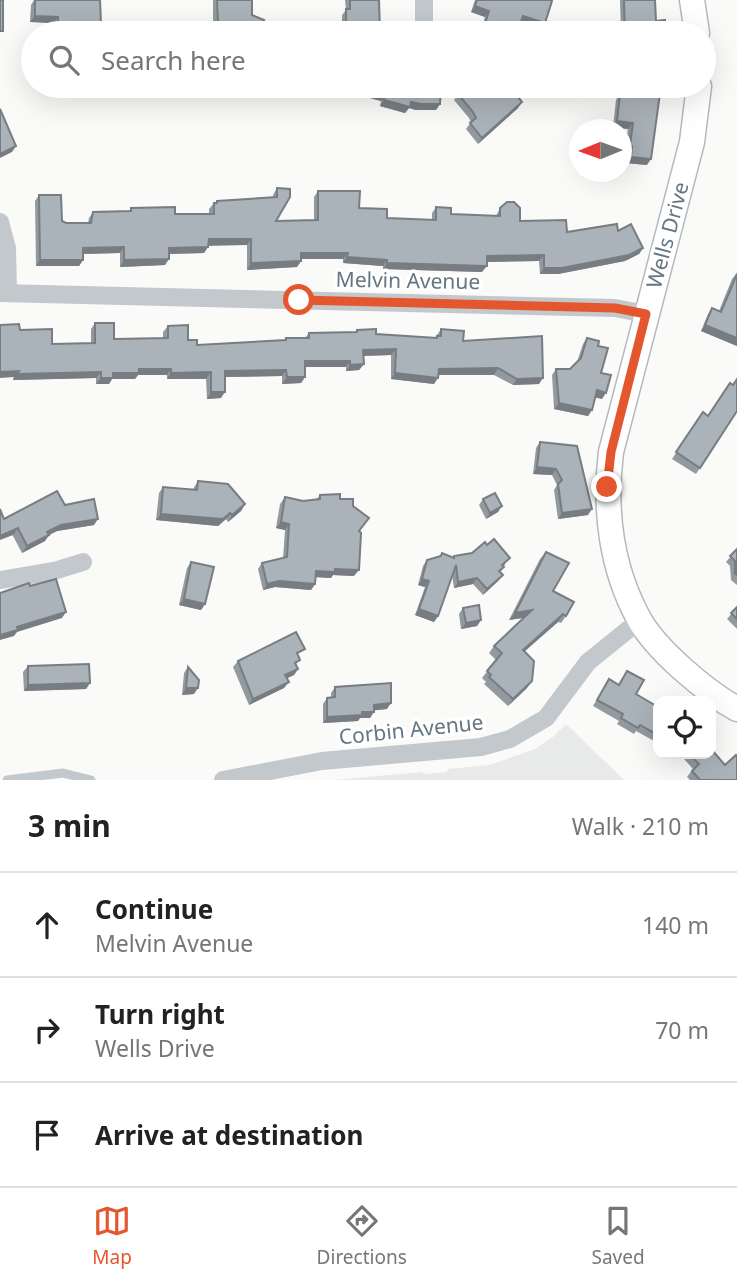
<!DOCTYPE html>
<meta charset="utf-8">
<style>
body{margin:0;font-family:"Noto Sans",sans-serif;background:#f6f6f6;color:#222}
.controls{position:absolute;right:21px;bottom:21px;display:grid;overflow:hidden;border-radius:14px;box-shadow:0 7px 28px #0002}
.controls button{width:63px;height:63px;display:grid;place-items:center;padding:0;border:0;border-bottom:2px solid #e0e0e0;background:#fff;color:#222;font:35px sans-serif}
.compass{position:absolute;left:569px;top:119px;width:63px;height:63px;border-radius:50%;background:#fff;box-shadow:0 7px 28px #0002;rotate:269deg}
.stop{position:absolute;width:21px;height:21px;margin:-16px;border:5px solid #e4572e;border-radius:50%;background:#fff}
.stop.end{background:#e4572e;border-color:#fff;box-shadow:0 2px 7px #0008}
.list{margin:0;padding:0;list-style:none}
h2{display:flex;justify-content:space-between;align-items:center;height:91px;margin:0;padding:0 28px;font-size:30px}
h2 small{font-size:23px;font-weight:400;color:#767676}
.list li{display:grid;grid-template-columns:46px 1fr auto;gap:21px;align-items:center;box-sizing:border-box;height:105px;padding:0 28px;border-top:2px solid #e0e0e0}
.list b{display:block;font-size:26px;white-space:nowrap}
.list p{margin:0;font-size:23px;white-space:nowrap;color:#767676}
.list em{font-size:23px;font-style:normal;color:#767676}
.icon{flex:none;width:38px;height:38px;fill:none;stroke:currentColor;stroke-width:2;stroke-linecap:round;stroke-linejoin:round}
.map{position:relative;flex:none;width:737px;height:780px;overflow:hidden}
.search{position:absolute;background:#fff;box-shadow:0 7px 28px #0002;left:21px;right:21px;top:21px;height:77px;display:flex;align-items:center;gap:18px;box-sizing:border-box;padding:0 24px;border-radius:38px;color:#767676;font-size:26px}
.sheet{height:406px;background:#fff}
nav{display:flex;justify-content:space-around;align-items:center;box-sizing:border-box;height:98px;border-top:2px solid #e0e0e0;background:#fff;font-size:19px;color:#767676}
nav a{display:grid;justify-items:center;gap:4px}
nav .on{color:#e4572e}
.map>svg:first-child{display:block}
</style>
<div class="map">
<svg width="737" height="780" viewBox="0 0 737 780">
<rect width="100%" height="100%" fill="#fafaf8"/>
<!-- built -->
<polygon fill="#e8e9e9" points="566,724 624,780 333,780 422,772 424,774 446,772 448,769 490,765 535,749 553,737"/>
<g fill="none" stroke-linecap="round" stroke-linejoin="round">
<!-- secondary casing -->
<g stroke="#b3babf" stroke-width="27">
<g id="secondary">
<polyline points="692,0 697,33"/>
<path d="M699,86L692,142L611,452C604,509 611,568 639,619C656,650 706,692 737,709"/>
</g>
</g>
<!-- service -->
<polyline stroke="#c3c8cc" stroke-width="9" points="7,780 63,773 91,780"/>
<!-- minor -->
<g stroke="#c3c8cc" stroke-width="18">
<polyline points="424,0 424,33"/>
<polyline points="0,222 7,248 8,293"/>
<polyline points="0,293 615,308 646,314"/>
<polyline points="0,580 54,571 83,562"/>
<polyline points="223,780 322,761 481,747 510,739 546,718 588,662 640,620"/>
</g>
<!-- secondary -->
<use href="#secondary" stroke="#fff" stroke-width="24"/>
</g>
<!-- wall -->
<g fill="#929a9f">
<polygon points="34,0 100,0 101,23 115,33 54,33 54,23 30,22 31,5"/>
<polygon points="213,0 252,0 252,15 259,26 255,30 213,25"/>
<polygon points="345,0 379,0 380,33 344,33 344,30 342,30 342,15 346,10"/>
<polygon points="475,0 550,0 541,29 521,22 517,33 480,33 485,17 471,12"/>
<polygon points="620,0 655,0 656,21 664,33 621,33"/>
<polygon points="362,86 441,86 440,104 436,110 416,110 409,108 405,113 380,106 381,101 359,95"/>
<polygon points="625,86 661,86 647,165 626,163 628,152 625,151 628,129 613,127 616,100 620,94 624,95"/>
<polygon points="458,94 518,108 478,144 466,129 471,122 469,118 454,100"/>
<polygon points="277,188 276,221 314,220 314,197 318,191 359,208 387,218 432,220 432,213 436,207 451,214 496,216 500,208 520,221 567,232 618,231 643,248 639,254 625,261 558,274 540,274 539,261 487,262 482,272 383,269 383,266 343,263 343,259 301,259 301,261 297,267 247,270 247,245 209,245 204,253 169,254 165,265 120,267 120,253 83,254 83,260 79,266 36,266 35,201 39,195 62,221 66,223 88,223 89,218 93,212 129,211 131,208 175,214 209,214 209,209 214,203 215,203 217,201 273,197 273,195"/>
<polygon points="737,273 737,346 701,331 708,314 712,308 719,311 732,279"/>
<polygon points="95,323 114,339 163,339 163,332 168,326 188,340 197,345 284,340 286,338 305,338 309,333 355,332 357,330 376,334 435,338 441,329 539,384 513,385 494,375 438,375 434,384 391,379 391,355 364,356 364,364 359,370 346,371 346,367 305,367 305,377 301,383 282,384 282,376 225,377 221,398 207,399 206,379 167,379 167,375 138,375 135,379 112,379 109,384 96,384 96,378 13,380 14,377 20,330 52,344 91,344 91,329"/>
<polygon points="587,338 598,346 601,373 602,399 595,397 592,410 588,416 554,409 552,375 556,369 570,369 577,362 583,344"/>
<polygon points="737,411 696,474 672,459 703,412 708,416"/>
<polygon points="540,442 588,515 558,519 554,490 557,485 552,475 533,474 536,448"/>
<polygon points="198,481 245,504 241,511 228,522 226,519 218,526 156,520 159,493 163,487 193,489"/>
<polygon points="320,495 340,499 353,506 359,531 354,576 333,575 331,578 316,577 315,584 311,590 275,587 263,590 258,569 262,563 283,558 285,530 276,528 280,504 285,497 303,501 316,500"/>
<polygon points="483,499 498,512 486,519 479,505"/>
<polygon points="65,505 94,525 57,531 49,535 45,541 22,553 4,519"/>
<polygon points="737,549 737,585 731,580 730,566 726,562"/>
<polygon points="546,552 553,591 566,616 561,623 558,622 525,651 527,688 508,706 484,684 486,682 482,678 496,660 489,653 494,646 524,618 509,620 540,559"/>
<polygon points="442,553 453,558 454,556 506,564 503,566 504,567 500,573 503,575 498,581 483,595 473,584 454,588 452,575 438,616 434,622 415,615 425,587 418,585 423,566 427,560 439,556"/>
<polygon points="191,562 205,604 201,610 179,605 187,568"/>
<polygon points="737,607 737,629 727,619"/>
<polygon points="463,608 481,620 477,626 461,629 459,614"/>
<polygon points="301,656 298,657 296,666 298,669 294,675 287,678 284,688 249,705 233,667 238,661"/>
<polygon points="28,666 90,683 86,689 24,691 23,672"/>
<polygon points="188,667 194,694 182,695 184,673"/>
<polygon points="627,671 636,694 658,707 658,743 636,731 634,734 617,724 619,721 593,706 609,679 618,685"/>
<polygon points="335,687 387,709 374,710 370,718 360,718 358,721 323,723 323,704 327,698 331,698 331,693"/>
<polygon points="688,754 711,754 725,765 737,780 690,780 687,777 693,769 684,759"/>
</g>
<!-- shaded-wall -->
<g fill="#777d82">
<polygon points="475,6 489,11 485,17 471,12"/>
<polygon points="35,16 58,17 54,23 30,22"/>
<polygon points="523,16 545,23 541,29 519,22"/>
<polygon points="363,89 385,95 381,101 359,95"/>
<polygon points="384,100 411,102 440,104 436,110 416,110 409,108 405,113 380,106"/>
<polygon points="522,102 518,108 478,144 482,138"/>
<polygon points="617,121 633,123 628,129 613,127"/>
<polygon points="16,146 12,152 0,158 0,154"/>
<polygon points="631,157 651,159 647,165 626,163"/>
<polygon points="209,239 251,239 247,245 205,246"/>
<polygon points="124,247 120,253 79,254 83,248"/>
<polygon points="208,247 204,253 165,254 169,248"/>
<polygon points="643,248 639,254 625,261 558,274 540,274 544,268"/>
<polygon points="301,253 348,253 343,259 297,259"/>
<polygon points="544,255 539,261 483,262 487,256"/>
<polygon points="347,257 387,260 383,266 343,263"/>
<polygon points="169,259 165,265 120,267 124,260"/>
<polygon points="40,260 83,260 79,266 36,266"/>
<polygon points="301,261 297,267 247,270 251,263"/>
<polygon points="387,263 487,266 482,272 383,269"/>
<polygon points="705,325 737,338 737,346 701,331"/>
<polygon points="396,349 391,355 359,356 363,350"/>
<polygon points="305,361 350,361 346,367 300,367"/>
<polygon points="364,364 359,370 346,371 350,365"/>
<polygon points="498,368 494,375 435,375 439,369"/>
<polygon points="139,369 171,369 167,375 138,375 135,379 112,379 109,384 96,384 101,378 113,373"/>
<polygon points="286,370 282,376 221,377 225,371"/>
<polygon points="19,371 101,372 96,378 13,380 14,377 0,378 0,372"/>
<polygon points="211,372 206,379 167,379 171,373"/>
<polygon points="395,373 438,378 434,384 391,379"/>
<polygon points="287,377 305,377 301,383 282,384"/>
<polygon points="543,378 539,384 513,385 517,379"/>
<polygon points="597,390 606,393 602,399 593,397"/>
<polygon points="211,392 225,392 221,398 207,399"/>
<polygon points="559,403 592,410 588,416 554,409"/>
<polygon points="537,467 556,469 552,475 533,474"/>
<polygon points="245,504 241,511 228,522 232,515"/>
<polygon points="502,506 498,512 486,519 490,513"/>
<polygon points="592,509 588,515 558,519 562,513"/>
<polygon points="230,513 226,519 218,526 156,520 161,514"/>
<polygon points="98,519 94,525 57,531 43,538 47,532 61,525"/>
<polygon points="281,522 289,524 285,530 276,528"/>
<polygon points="18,528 13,535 0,540 0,536"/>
<polygon points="49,535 45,541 22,553 27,546"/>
<polygon points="335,569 359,570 354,576 333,575 331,578 312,577 316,571"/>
<polygon points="503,575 498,581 483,595 487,589"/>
<polygon points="477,578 473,584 454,588 458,582"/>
<polygon points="422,579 429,581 425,587 418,585"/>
<polygon points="279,581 315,584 311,590 275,587 263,590 267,584"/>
<polygon points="184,599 205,604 201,610 179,605"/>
<polygon points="419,609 438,616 434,622 415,615"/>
<polygon points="532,610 527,617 509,620 515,613"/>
<polygon points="66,612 62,618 17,632 14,636 0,640 0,635 17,627"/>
<polygon points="563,614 558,622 518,657 523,650"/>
<polygon points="481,620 477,626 461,629 466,623"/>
<polygon points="298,669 294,675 281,681 285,675"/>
<polygon points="532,681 527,688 508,706 513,699"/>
<polygon points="289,682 284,688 249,705 253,699"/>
<polygon points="90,683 86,689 24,691 28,685"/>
<polygon points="186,688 198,688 194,694 182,695"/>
<polygon points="391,703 387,709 369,711 374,705"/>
<polygon points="362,712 374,712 370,718 360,718 358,721 323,723 327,717"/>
</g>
<!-- building -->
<g fill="#aab3b9" stroke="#777d82" stroke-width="2">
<rect x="0" y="0" width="3" height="31"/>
<polygon points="35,0 100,0 101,23 115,26 115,33 59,33 58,32 58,17 35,16"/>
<polygon points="217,0 252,0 252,15 264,20 256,27 253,33 205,33 218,21"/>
<polygon points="350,0 379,0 380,33 349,33 349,24 346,24 346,9 350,9"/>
<polygon points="477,0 550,0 552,1 545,23 523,16 517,33 482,33 489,11 475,6"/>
<polygon points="624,0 655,0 656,21 665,20 664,33 625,33"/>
<polygon points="364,86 441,86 440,104 421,104 411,102 410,107 384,100 385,95 363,89"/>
<polygon points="468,86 509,86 522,102 482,138 470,123 476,118 473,112 458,94"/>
<polygon points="629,86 661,86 651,159 631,157 632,146 630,145 633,123 617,121 620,94 627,95"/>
<polygon points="0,109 16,146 0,154"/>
<polygon points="277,188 290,189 290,197 276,221 318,220 318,191 360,191 359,208 387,209 387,218 436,220 436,207 451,208 451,214 500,216 500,208 507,202 514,202 520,208 520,221 566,220 567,232 617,224 618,231 631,224 643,248 629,255 562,268 544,268 544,255 487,256 487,266 387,263 387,260 347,257 348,253 301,253 301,261 251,263 251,239 209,239 208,247 169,248 169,259 124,260 124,247 83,248 83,260 40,260 39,195 61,195 62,221 66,223 91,223 93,212 131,211 131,208 175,207 175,214 214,214 214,203 217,203 217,201 277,197"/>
<polygon points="737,274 737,338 705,325 712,308 721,312"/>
<polygon points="95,323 114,323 114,339 168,338 168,326 188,325 188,340 197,340 197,345 286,340 286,338 309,338 309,333 357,332 357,330 376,329 376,334 437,338 437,336 441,336 441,329 464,331 463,341 542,336 543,378 517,379 498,368 439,369 438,378 395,373 396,349 363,350 364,364 350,365 350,361 305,361 305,377 287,377 286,370 225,371 225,392 211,392 211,372 171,373 171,369 139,369 139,373 113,373 113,378 101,378 101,372 17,374 19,371 0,372 0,325 19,324 20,330 52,329 52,344 95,343"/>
<polygon points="587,338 599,341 598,346 608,348 601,373 611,375 606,393 597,390 592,410 559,403 556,369 570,369 581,358"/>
<polygon points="737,379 737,411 700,468 676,452 703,412 708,416 730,383 733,385"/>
<polygon points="540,442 577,446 592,509 562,513 558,484 562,480 556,469 537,467"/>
<polygon points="198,481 228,484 245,504 232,515 230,513 223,519 161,514 163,487 197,490"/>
<polygon points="57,491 65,505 94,499 98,519 61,525 47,532 49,535 27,546 18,528 0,536 0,509 4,519"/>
<polygon points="495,493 502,506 490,513 483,499"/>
<polygon points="340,494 340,499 353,499 353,506 369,518 359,531 361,533 359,570 335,569 335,572 316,571 315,584 279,581 267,584 262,563 287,557 289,524 281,522 285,497 303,501 320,499 320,495"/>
<polygon points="494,539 510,558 502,565 504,567 499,571 503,575 487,589 477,578 458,582 456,565 438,616 419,609 429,581 422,579 427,560 441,556 442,553 454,558 454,556 472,553 485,542 487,545"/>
<polygon points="737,549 737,575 735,574 735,561 730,556"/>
<polygon points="546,552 569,563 553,591 574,602 566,616 563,614 523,650 534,661 532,681 513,699 489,677 491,675 487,671 502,653 494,646 532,610 515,613"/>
<polygon points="191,562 214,567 205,604 184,599"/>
<polygon points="56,579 66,612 17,627 18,630 0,635 0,593 29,583 30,586"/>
<polygon points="479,605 481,620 466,623 463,608"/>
<polygon points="737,607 737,619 731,613"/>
<polygon points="296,632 305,649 297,653 300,660 295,663 298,669 285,675 289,682 253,699 238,661"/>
<polygon points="89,664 90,683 28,685 28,666"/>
<polygon points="188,667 199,680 198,688 186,688"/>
<polygon points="627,671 644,680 636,694 658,707 658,735 640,725 638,728 621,718 623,714 597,700 609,679 619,685"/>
<polygon points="391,683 391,703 374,705 374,712 362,712 362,715 327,717 327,698 335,697 335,687"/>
<polygon points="711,749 725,765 736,755 737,756 737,780 700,780 692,771 699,764 689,754 711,754"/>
</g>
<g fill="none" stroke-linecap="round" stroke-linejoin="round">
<!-- route -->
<polyline stroke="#e4572e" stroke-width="9" points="299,300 615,308 646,314 611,452 607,487"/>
</g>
<g text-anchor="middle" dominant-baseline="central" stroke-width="7" stroke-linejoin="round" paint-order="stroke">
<!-- street labels -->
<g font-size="21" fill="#657683" stroke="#fff">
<text transform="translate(667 235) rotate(-75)">Wells Drive</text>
<text transform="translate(408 280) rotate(1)">Melvin Avenue</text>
<text transform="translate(411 729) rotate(-6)">Corbin Avenue</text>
</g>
</g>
</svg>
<div class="controls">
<button><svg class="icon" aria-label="locate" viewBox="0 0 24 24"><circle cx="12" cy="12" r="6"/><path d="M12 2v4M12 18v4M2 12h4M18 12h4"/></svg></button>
</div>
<svg class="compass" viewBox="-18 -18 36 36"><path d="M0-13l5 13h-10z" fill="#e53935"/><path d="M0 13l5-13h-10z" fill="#767676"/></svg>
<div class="stop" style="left:299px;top:300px"></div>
<div class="stop end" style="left:607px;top:487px"></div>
<div class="search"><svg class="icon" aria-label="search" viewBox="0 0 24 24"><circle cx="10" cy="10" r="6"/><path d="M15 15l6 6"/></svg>Search here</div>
</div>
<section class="sheet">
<h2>3 min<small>Walk · 210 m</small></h2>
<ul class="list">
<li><svg class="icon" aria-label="ahead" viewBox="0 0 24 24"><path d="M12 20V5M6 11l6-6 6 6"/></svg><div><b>Continue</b><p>Melvin Avenue</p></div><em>140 m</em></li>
<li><svg class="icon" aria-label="right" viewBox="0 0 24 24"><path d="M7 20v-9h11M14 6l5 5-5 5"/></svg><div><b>Turn right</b><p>Wells Drive</p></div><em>70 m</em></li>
<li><svg class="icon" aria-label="arrive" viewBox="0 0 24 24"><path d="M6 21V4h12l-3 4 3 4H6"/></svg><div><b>Arrive at destination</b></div></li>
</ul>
</section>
<nav>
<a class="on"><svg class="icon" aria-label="map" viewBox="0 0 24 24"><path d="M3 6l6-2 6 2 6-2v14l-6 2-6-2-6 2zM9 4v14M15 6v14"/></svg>Map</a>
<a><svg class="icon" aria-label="directions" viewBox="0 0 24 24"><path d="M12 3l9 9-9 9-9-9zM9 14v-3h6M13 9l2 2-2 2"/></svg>Directions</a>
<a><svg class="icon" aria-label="saved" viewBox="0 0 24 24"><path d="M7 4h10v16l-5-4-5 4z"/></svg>Saved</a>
</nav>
